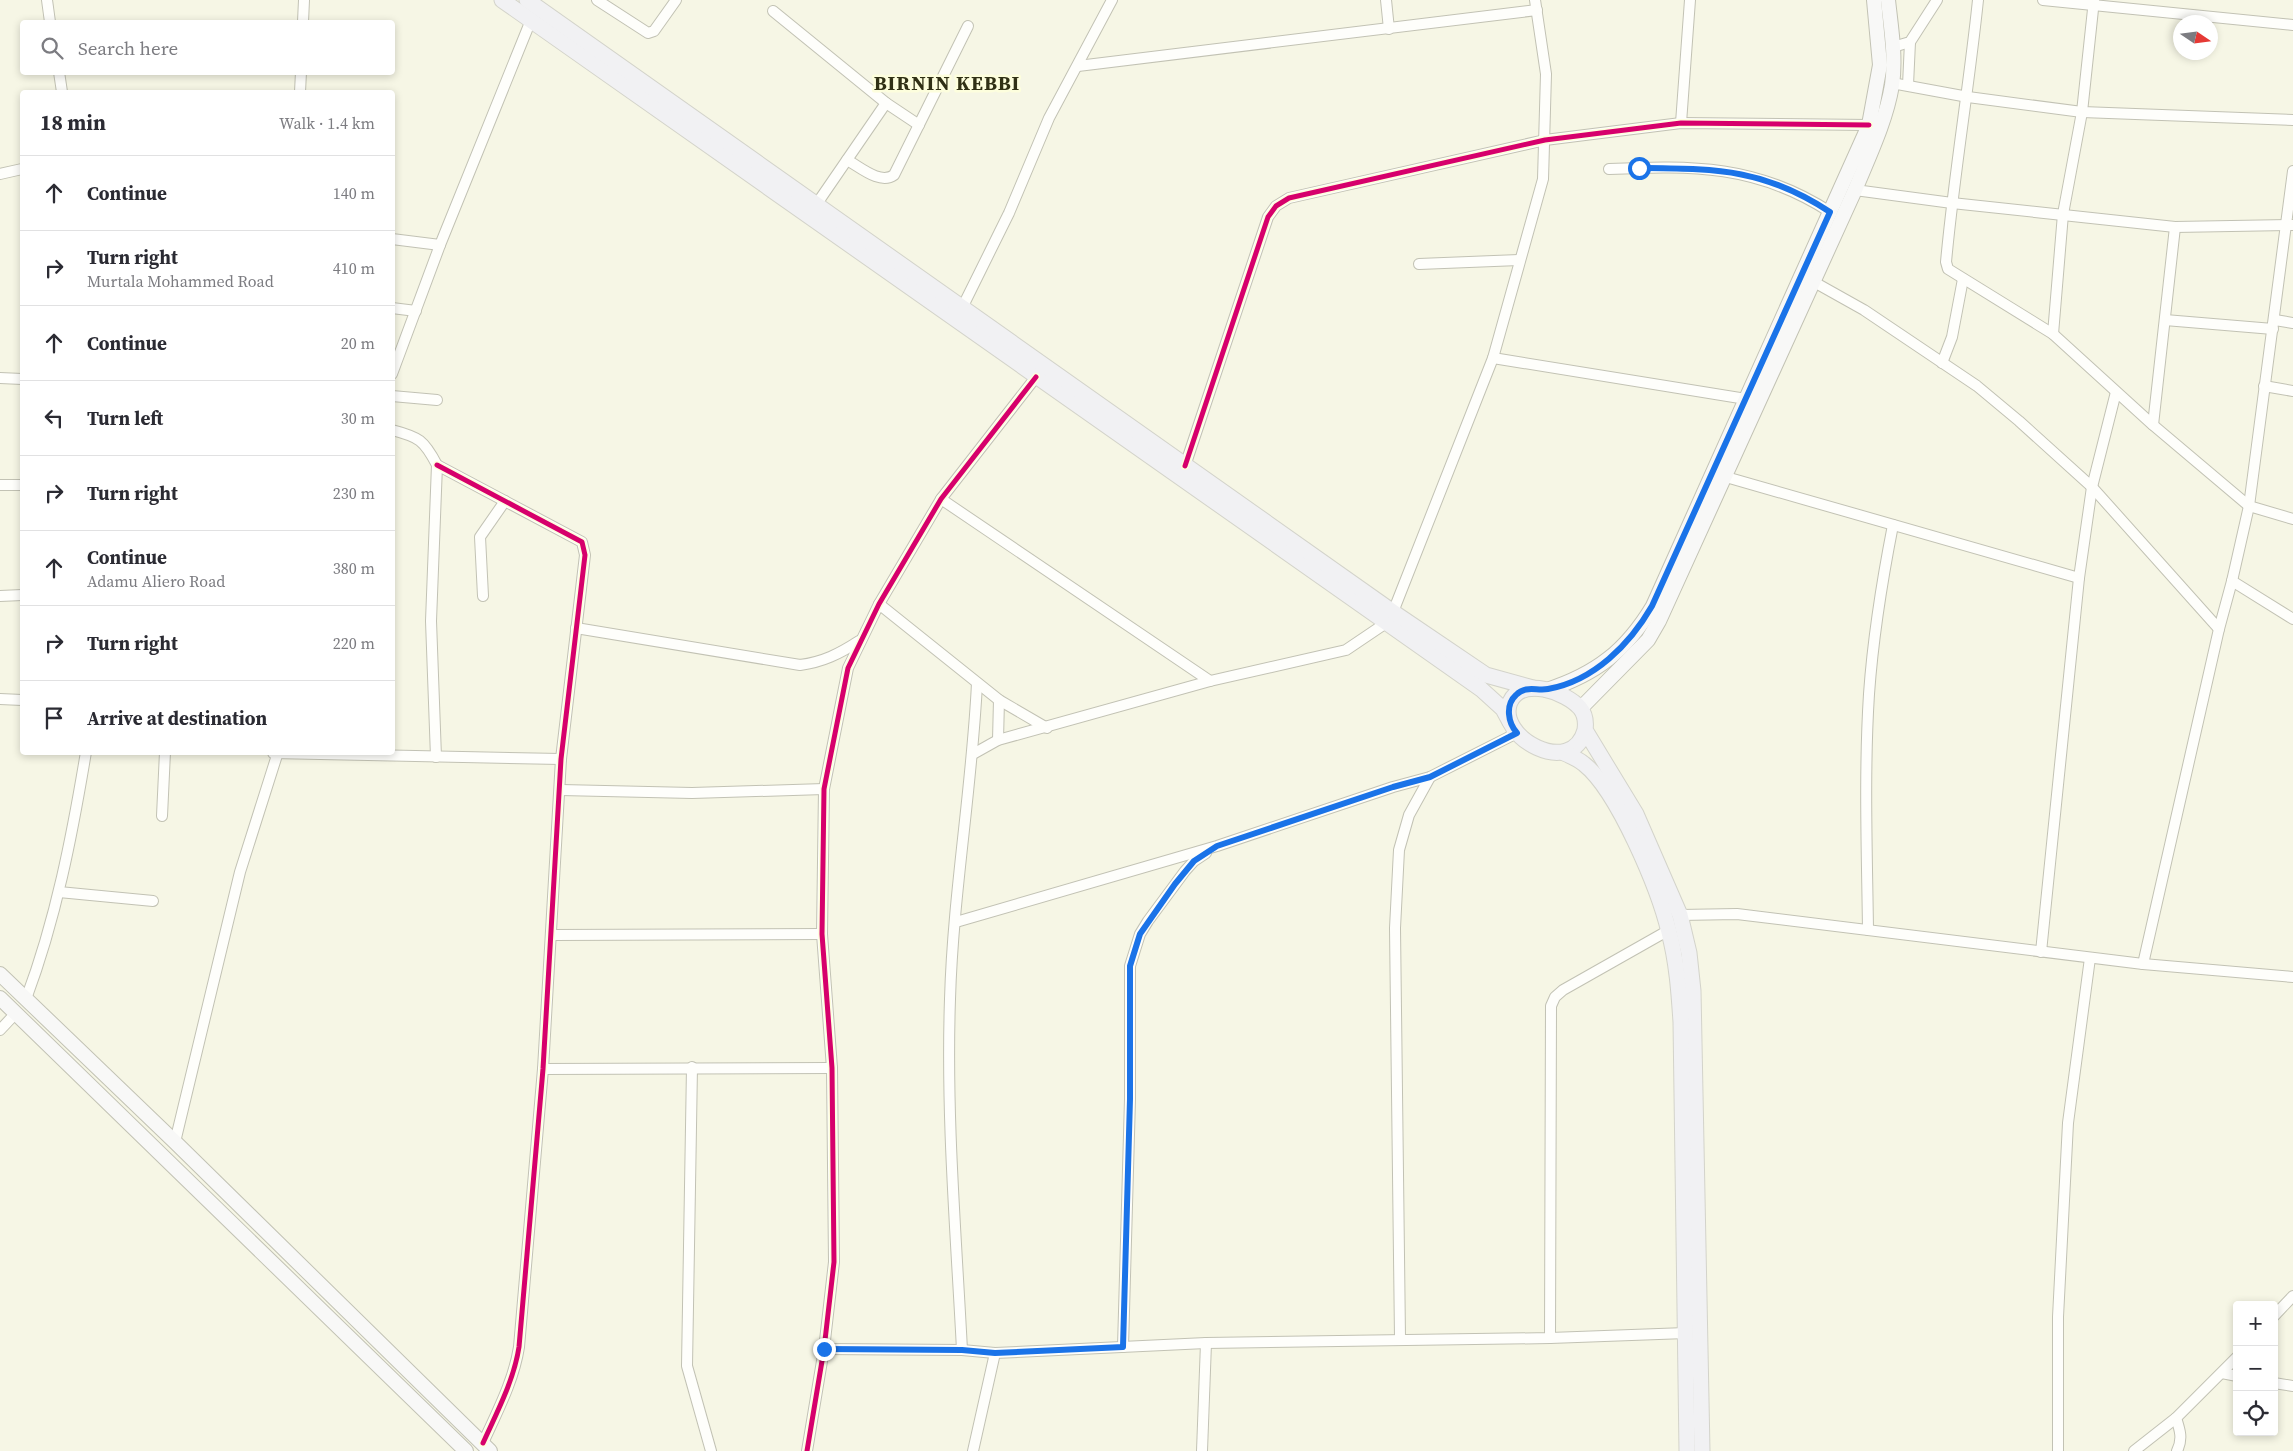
<!DOCTYPE html>
<meta charset="utf-8">
<style>
body{margin:0;font-family:"Source Serif 4",serif;background:#f7f7f7;color:#2b2b33}
.controls{position:absolute;right:15px;bottom:15px;display:grid;overflow:hidden;border-radius:5px;box-shadow:0 2px 8px #0003}
.controls button{width:45px;height:45px;display:grid;place-items:center;padding:0;border:0;border-bottom:1px solid #e1e1e2;background:#fff;color:#2b2b33;font:25px sans-serif}
.compass{position:absolute;left:2173px;top:15px;width:45px;height:45px;border-radius:50%;background:#fff;box-shadow:0 2px 8px #0003;rotate:103deg}
.stop{position:absolute;width:15px;height:15px;margin:-11px;border:4px solid #1a73e8;border-radius:50%;background:#fff}
.stop.end{background:#1a73e8;border-color:#fff;box-shadow:0 1px 5px #0008}
.list{margin:0;padding:0;list-style:none}
h2{display:flex;justify-content:space-between;align-items:center;height:65px;margin:0;padding:0 20px;font-size:21px}
h2 small{font-size:16px;font-weight:400;color:#7c7c81}
.list li{display:grid;grid-template-columns:32px 1fr auto;gap:15px;align-items:center;box-sizing:border-box;height:75px;padding:0 20px;border-top:1px solid #e1e1e2}
.list b{display:block;font-size:19px;white-space:nowrap}
.list p{margin:0;font-size:16px;white-space:nowrap;color:#7c7c81}
.list em{font-size:16px;font-style:normal;color:#7c7c81}
.icon{flex:none;width:28px;height:28px;fill:none;stroke:currentColor;stroke-width:2;stroke-linecap:round;stroke-linejoin:round}
.map{position:relative;flex:none;width:2293px;height:1451px;overflow:hidden}
.search{position:absolute;background:#fff;box-shadow:0 2px 8px #0003;left:20px;top:20px;width:375px;height:55px;display:flex;align-items:center;gap:12px;box-sizing:border-box;padding:0 18px;border-radius:5px;color:#7c7c81;font-size:19px}
.panel{position:absolute;background:#fff;box-shadow:0 2px 8px #0003;left:20px;top:90px;width:375px;height:665px;border-radius:5px}
.map>svg:first-child{display:block}
</style>
<div class="map">
<svg width="2293" height="1451" viewBox="0 0 2293 1451">
<rect width="100%" height="100%" fill="#f6f6e5"/>
<g fill="none" stroke-linecap="round" stroke-linejoin="round">
<!-- minor casing -->
<g stroke="#c2c2b4" stroke-width="12">
<g id="minor">
<polyline points="47,0 50,22"/>
<polyline points="597,0 648,33 654,31 676,0"/>
<polyline points="1386,0 1389,29"/>
<path d="M1978,0C1969,87 1954,174 1946,262L1948,269L2053,334L2153,425L2249,506L2293,519"/>
<polyline points="2043,0 2293,25"/>
<polyline points="773,11 886,103 816,205"/>
<polyline points="303,22 304,0"/>
<polyline points="1893,47 1910,42 1937,0"/>
<polyline points="1078,66 1537,10"/>
<polyline points="59,72 62,92"/>
<polyline points="1892,83 1968,97 2082,112 2293,120"/>
<polyline points="1908,85 1910,42"/>
<polyline points="300,92 301,72"/>
<polyline points="886,103 919,125"/>
<polyline points="1681,123 1690,0"/>
<path d="M847,160C860,167 880,185 894,175L968,26"/>
<path d="M1609,169C1692,165 1758,165 1830,212"/>
<polyline points="0,174 22,169"/>
<polyline points="1855,190 1952,203 2175,227 2292,225"/>
<polyline points="392,239 440,245"/>
<polyline points="1419,264 1519,260"/>
<polyline points="1814,282 1864,310 1977,386 2019,421 2092,487 2219,629"/>
<polyline points="392,308 416,311"/>
<polyline points="962,308 1009,213 1049,118 1112,0"/>
<polyline points="2165,320 2273,329"/>
<polyline points="2275,320 2293,323"/>
<polyline points="2053,334 2063,214 2082,112 2094,0"/>
<polyline points="1493,358 1746,399"/>
<polyline points="1942,363 1952,337 1963,279"/>
<polyline points="392,374 440,245 531,20"/>
<polyline points="0,378 22,379"/>
<polyline points="2264,386 2293,391"/>
<polyline points="392,396 437,400"/>
<polyline points="2153,425 2175,227"/>
<path d="M392,430C419,437 424,440 437,465L431,621L436,757"/>
<path d="M437,465L582,542L585,555L561,759L543,1069L519,1347C514,1380 497,1412 483,1443"/>
<polyline points="1185,466 1268,217 1276,206 1289,198 1545,140 1681,123 1869,125"/>
<polyline points="1726,477 2079,578"/>
<polyline points="0,485 22,485"/>
<polyline points="941,499 1210,681"/>
<polyline points="2232,581 2293,619"/>
<polyline points="0,596 22,595"/>
<polyline points="483,596 480,537 505,501"/>
<polyline points="879,604 999,700 1047,728"/>
<polyline points="1393,612 1493,358 1543,179 1546,74 1535,0"/>
<path d="M576,628L800,665C823,662 839,654 859,641"/>
<polyline points="0,699 22,700"/>
<polyline points="998,740 999,700"/>
<polyline points="273,753 561,759"/>
<polyline points="973,754 998,740 1210,681 1346,650 1386,623"/>
<polyline points="561,790 692,793 824,789"/>
<polyline points="162,816 165,752"/>
<polyline points="59,892 153,901"/>
<polyline points="1680,915 1737,914 2143,964 2293,977"/>
<polyline points="956,922 1217,846 1393,787 1430,777 1517,733"/>
<path d="M1868,930C1867,852 1864,773 1869,694C1873,637 1882,581 1893,525"/>
<polyline points="552,935 822,934"/>
<polyline points="2041,952 2079,578 2092,487 2116,392"/>
<polyline points="2143,964 2219,629 2232,581 2249,506 2293,171"/>
<path d="M26,999C56,919 72,836 86,752"/>
<polyline points="0,1030 16,1013"/>
<polyline points="692,1067 687,1366 711,1451"/>
<polyline points="543,1069 832,1068"/>
<polyline points="175,1142 240,872 278,752"/>
<polyline points="2274,1316 2293,1296"/>
<polyline points="1400,1338 1395,928 1399,850 1409,815 1430,777"/>
<polyline points="1550,1338 1551,1006 1555,997 1563,990 1669,930"/>
<polyline points="1123,1347 1130,1099 1130,966 1140,934 1148,921 1185,871 1194,861 1206,853"/>
<polyline points="824,1349 962,1350 995,1353 1206,1343 1550,1338 1686,1333"/>
<path d="M962,1350C956,1233 946,1116 950,999C953,893 972,789 977,683"/>
<polyline points="2222,1373 2237,1376"/>
<polyline points="2274,1383 2293,1386"/>
<path d="M2176,1418C2180,1430 2183,1439 2177,1451"/>
<polyline points="807,1451 824,1349 834,1262 832,1068 822,934 824,789 848,668 879,604 941,499 1036,377"/>
<polyline points="973,1451 995,1353"/>
<polyline points="1202,1451 1206,1343"/>
<polyline points="2058,1451 2058,1317 2068,1123 2090,958"/>
<polyline points="2134,1451 2176,1418 2237,1357"/>
</g>
</g>
<!-- secondary casing -->
<g stroke="#c2c2b4" stroke-width="16">
<g id="secondary">
<path d="M1547,690C1596,674 1626,651 1653,606L1869,125L1880,65L1874,0"/>
<path d="M1581,708L1648,640L1659,621L1855,190C1869,156 1886,121 1892,85C1896,57 1891,28 1888,0"/>
<polyline points="0,974 175,1142 490,1451"/>
<polyline points="0,998 466,1451"/>
</g>
</g>
<!-- primary casing -->
<g stroke="#d3d3ca" stroke-width="17">
<g id="primary">
<polyline points="502,0 1481,689 1503,709 1510,722"/>
<polyline points="527,0 1393,612 1486,675 1533,688"/>
<path d="M1585,730C1572,779 1495,737 1510,702C1522,676 1566,692 1580,708C1585,714 1586,723 1585,730L1636,814L1680,915L1689,953L1693,991L1702,1451"/>
<path d="M1564,753C1571,756 1578,759 1584,764C1618,791 1659,890 1669,932C1677,962 1679,992 1681,1022L1687,1451"/>
</g>
</g>
<!-- minor -->
<use href="#minor" stroke="#fefefb" stroke-width="10"/>
<!-- secondary -->
<use href="#secondary" stroke="#f8f8f7" stroke-width="14"/>
<!-- primary -->
<use href="#primary" stroke="#f1f1f3" stroke-width="15"/>
<!-- cycleway casing -->
<g stroke="#fdfedd" stroke-width="8">
<g id="cycleway">
<path d="M437,465L582,542L585,555L561,759L543,1069L519,1347C514,1380 497,1412 483,1443"/>
<polyline points="1185,466 1268,217 1276,206 1289,198 1545,140 1681,123 1869,125"/>
<polyline points="807,1451 824,1349 834,1262 832,1068 822,934 824,789 848,668 879,604 941,499 1036,377"/>
</g>
</g>
<!-- cycleway -->
<use href="#cycleway" stroke="#d6006c" stroke-width="5"/>
</g>
<g fill="none" stroke-linecap="round" stroke-linejoin="round">
<!-- route -->
<path stroke="#1a73e8" stroke-width="6" d="M824,1349L962,1350L995,1353L1123,1347L1130,1099V966L1140,934L1175,884L1194,861L1217,846L1393,787L1430,777L1517,733C1508,723 1505,705 1516,695C1526,685 1536,691 1548,689C1594,681 1630,644 1652,606L1830,212C1763,168 1716,169 1639,168"/>
</g>
<g text-anchor="middle" dominant-baseline="central" stroke-width="5" stroke-linejoin="round" paint-order="stroke">
<!-- district labels -->
<g font-size="20" font-weight="bold" letter-spacing="1" fill="#303015" stroke="#fdfedd">
<text x="947" y="83">BIRNIN KEBBI</text>
</g>
</g>
</svg>
<div class="controls">
<button>+</button>
<button>−</button>
<button><svg class="icon" aria-label="locate" viewBox="0 0 24 24"><circle cx="12" cy="12" r="6"/><path d="M12 2v4M12 18v4M2 12h4M18 12h4"/></svg></button>
</div>
<svg class="compass" viewBox="-18 -18 36 36"><path d="M0-13l5 13h-10z" fill="#e53935"/><path d="M0 13l5-13h-10z" fill="#7c7c81"/></svg>
<div class="stop" style="left:1639px;top:168px"></div>
<div class="stop end" style="left:824px;top:1349px"></div>
<div class="search"><svg class="icon" aria-label="search" viewBox="0 0 24 24"><circle cx="10" cy="10" r="6"/><path d="M15 15l6 6"/></svg>Search here</div>
<section class="panel">
<h2>18 min<small>Walk · 1.4 km</small></h2>
<ul class="list">
<li><svg class="icon" aria-label="ahead" viewBox="0 0 24 24"><path d="M12 20V5M6 11l6-6 6 6"/></svg><div><b>Continue</b></div><em>140 m</em></li>
<li><svg class="icon" aria-label="right" viewBox="0 0 24 24"><path d="M7 20v-9h11M14 6l5 5-5 5"/></svg><div><b>Turn right</b><p>Murtala Mohammed Road</p></div><em>410 m</em></li>
<li><svg class="icon" aria-label="ahead" viewBox="0 0 24 24"><path d="M12 20V5M6 11l6-6 6 6"/></svg><div><b>Continue</b></div><em>20 m</em></li>
<li><svg class="icon" aria-label="left" viewBox="0 0 24 24"><path d="M17 20v-9H6M10 6l-5 5 5 5"/></svg><div><b>Turn left</b></div><em>30 m</em></li>
<li><svg class="icon" aria-label="right" viewBox="0 0 24 24"><path d="M7 20v-9h11M14 6l5 5-5 5"/></svg><div><b>Turn right</b></div><em>230 m</em></li>
<li><svg class="icon" aria-label="ahead" viewBox="0 0 24 24"><path d="M12 20V5M6 11l6-6 6 6"/></svg><div><b>Continue</b><p>Adamu Aliero Road</p></div><em>380 m</em></li>
<li><svg class="icon" aria-label="right" viewBox="0 0 24 24"><path d="M7 20v-9h11M14 6l5 5-5 5"/></svg><div><b>Turn right</b></div><em>220 m</em></li>
<li><svg class="icon" aria-label="arrive" viewBox="0 0 24 24"><path d="M6 21V4h12l-3 4 3 4H6"/></svg><div><b>Arrive at destination</b></div></li>
</ul>
</section>
</div>
